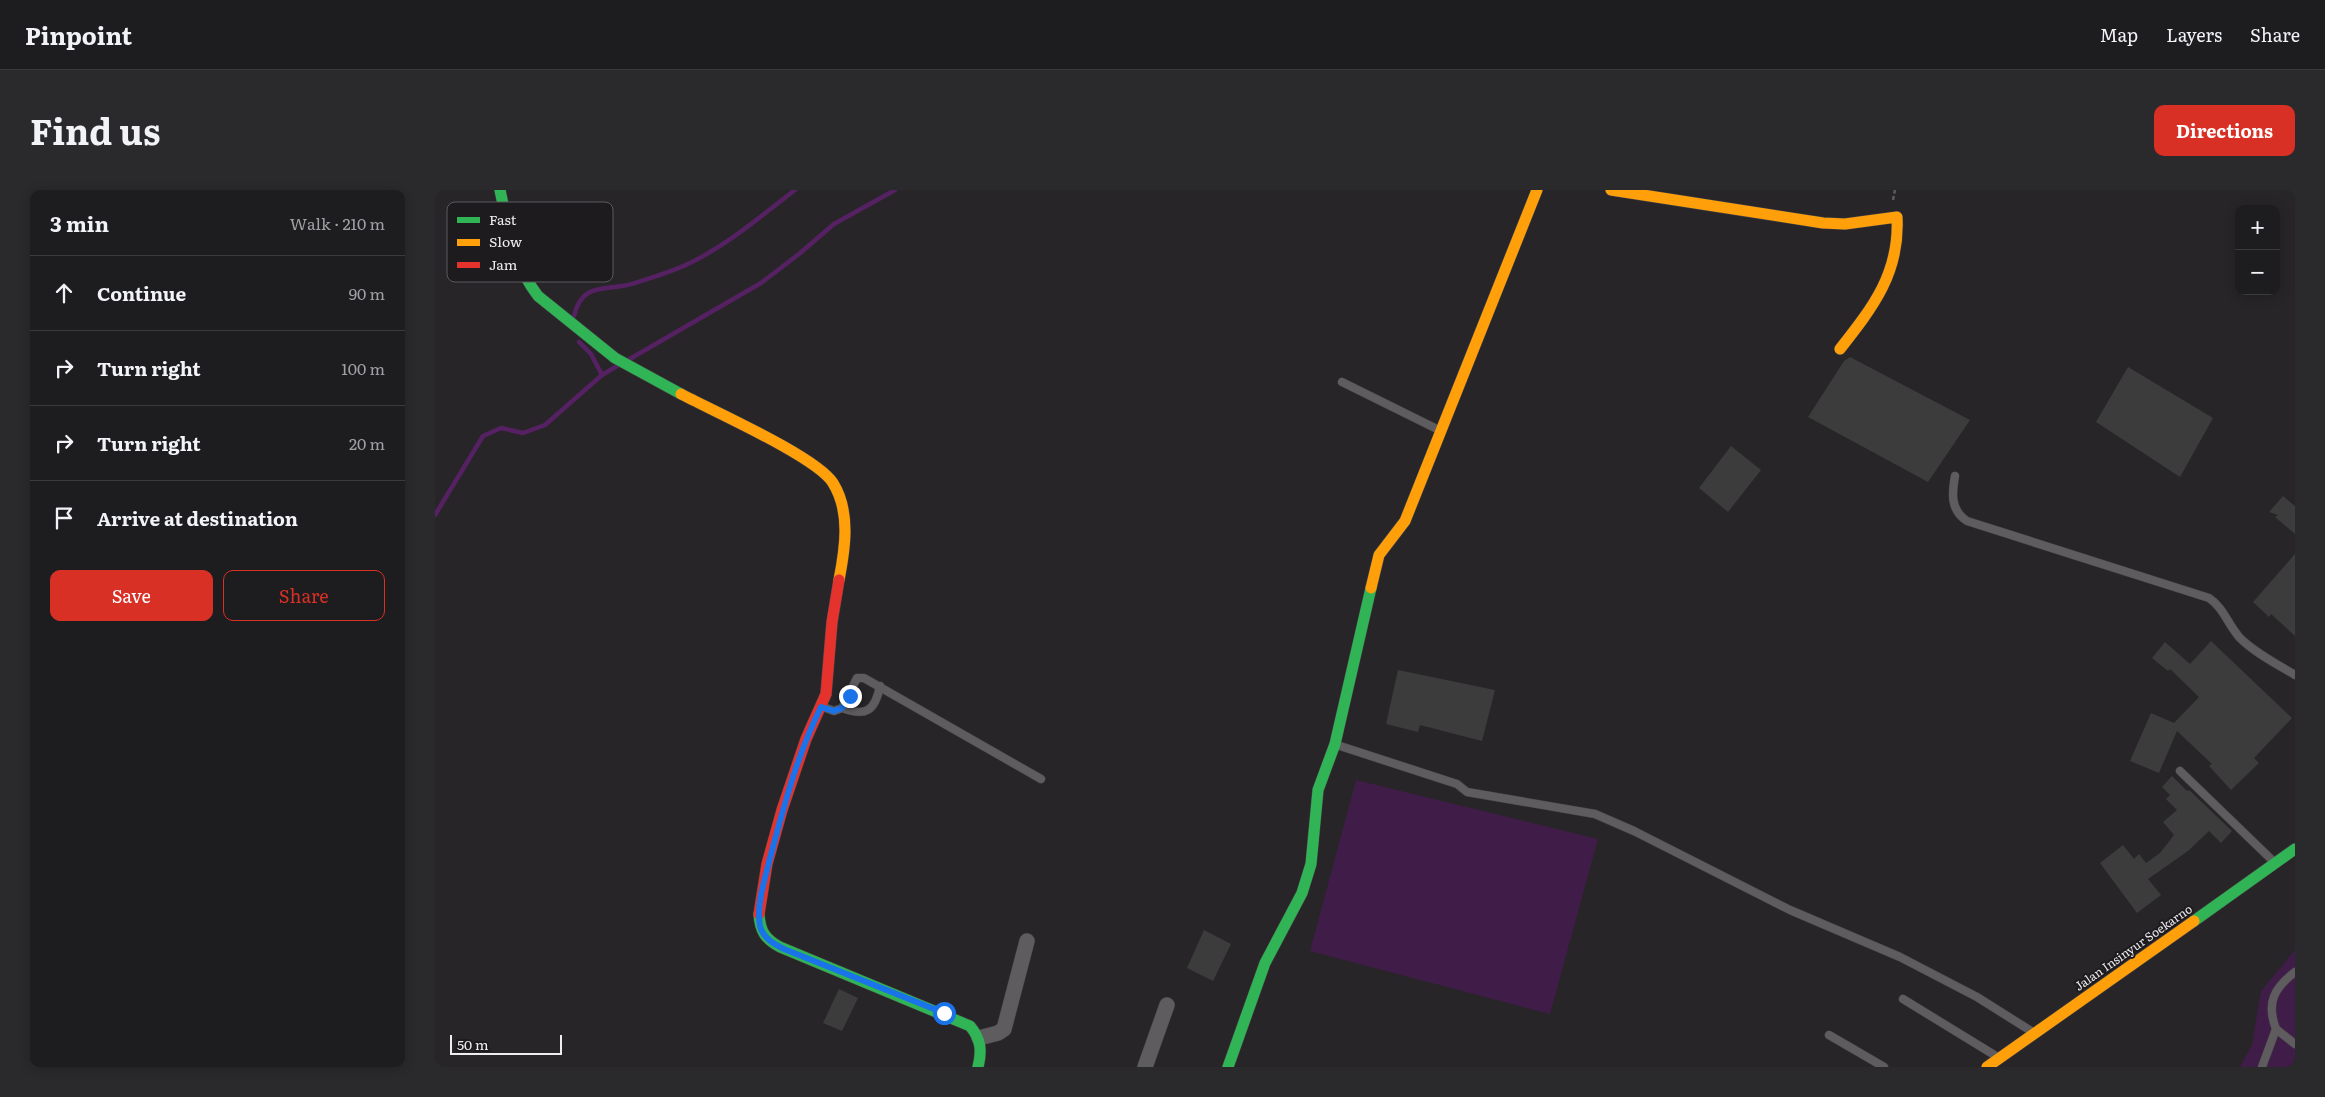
<!DOCTYPE html>
<meta charset="utf-8">
<style>
body{margin:0;font-family:Literata,serif;background:#2a292b;color:#f1f3f6}
.controls{position:absolute;right:15px;top:15px;display:grid;overflow:hidden;border-radius:10px;box-shadow:0 2px 12px #0003}
.controls button{width:45px;height:45px;display:grid;place-items:center;padding:0;border:0;border-bottom:1px solid #3b3a3c;background:#1d1c1e;color:#f1f3f6;font:25px sans-serif}
.scale{position:absolute;left:15px;bottom:12px;width:112px;box-sizing:border-box;padding-left:5px;border:2px solid #efedf0;border-top:0;font-size:14px;line-height:18px;white-space:nowrap;color:#efedf0;-webkit-text-stroke:4px #1e1b1f;paint-order:stroke}
.stop{position:absolute;width:15px;height:15px;margin:-11px;border:4px solid #1a73e8;border-radius:50%;background:#fff}
.stop.end{background:#1a73e8;border-color:#fff;box-shadow:0 1px 5px #0008}
.list{margin:0;padding:0;list-style:none}
h2{display:flex;justify-content:space-between;align-items:center;height:65px;margin:0;padding:0 20px;font-size:21px}
h2 small{font-size:16px;font-weight:400;color:#a0a1a4}
.list li{display:grid;grid-template-columns:32px 1fr auto;gap:15px;align-items:center;box-sizing:border-box;height:75px;padding:0 20px;border-top:1px solid #3b3a3c}
.list b{display:block;font-size:19px;white-space:nowrap}
.list em{font-size:16px;font-style:normal;color:#a0a1a4}
.actions{display:flex;gap:10px;padding:15px 20px}
.actions a{flex:1;padding:11px 0;border:1px solid #d93025;border-radius:10px;text-align:center;font-size:18px;color:#d93025}
.actions .main{background:#d93025;color:#fff}
.icon{flex:none;width:28px;height:28px;fill:none;stroke:currentColor;stroke-width:2;stroke-linecap:round;stroke-linejoin:round}
.map{position:relative;flex:none;width:1860px;height:877px;overflow:hidden;border-radius:10px}
header{display:flex;align-items:center;gap:30px;box-sizing:border-box;height:70px;padding:0 25px;background:#1d1c1e;border-bottom:1px solid #3b3a3c}
header strong{font-size:24px}
nav{display:flex;gap:28px;margin-inline-start:auto;font-size:18px}
.intro{display:flex;align-items:center;justify-content:space-between;box-sizing:border-box;height:120px;padding:0 30px}
h1{margin:0;font-size:35px}
.button{padding:12px 22px;border-radius:10px;background:#d93025;color:#fff;font-size:18px;font-weight:700}
main{display:flex;gap:30px;padding:0 30px}
aside{flex:1;background:#1d1c1e;border-radius:10px;box-shadow:0 2px 12px #0003}
.map>svg:first-child{display:block}
</style>
<header>
<strong>Pinpoint</strong>
<nav><a>Map</a><a>Layers</a><a>Share</a></nav>
</header>
<div class="intro"><h1>Find us</h1><a class="button">Directions</a></div>
<main>
<aside>
<h2>3 min<small>Walk · 210 m</small></h2>
<ul class="list">
<li><svg class="icon" aria-label="ahead" viewBox="0 0 24 24"><path d="M12 20V5M6 11l6-6 6 6"/></svg><div><b>Continue</b></div><em>90 m</em></li>
<li><svg class="icon" aria-label="right" viewBox="0 0 24 24"><path d="M7 20v-9h11M14 6l5 5-5 5"/></svg><div><b>Turn right</b></div><em>100 m</em></li>
<li><svg class="icon" aria-label="right" viewBox="0 0 24 24"><path d="M7 20v-9h11M14 6l5 5-5 5"/></svg><div><b>Turn right</b></div><em>20 m</em></li>
<li><svg class="icon" aria-label="arrive" viewBox="0 0 24 24"><path d="M6 21V4h12l-3 4 3 4H6"/></svg><div><b>Arrive at destination</b></div></li>
</ul>
<div class="actions"><a class="main">Save</a><a>Share</a></div>
</aside>
<div class="map">
<svg width="1860" height="877" viewBox="0 0 1860 877">
<rect width="100%" height="100%" fill="#272528"/>
<!-- green -->
<g fill="#401d48">
<polygon points="921,590 1163,649 1115,824 875,761"/>
<polygon points="1860,760 1860,877 1805,877 1817,855 1826,801"/>
</g>
<g fill="none" stroke-linecap="round" stroke-linejoin="round">
<!-- stream -->
<g stroke="#562163" stroke-width="4.5">
<path d="M139,126C148,88 176,103 203,92C221,86 240,81 257,72C295,53 326,26 360,0"/>
<polyline points="144,152 156,164 167,185"/>
<polyline points="193,170 326,93 364,64 399,34 460,0"/>
<polyline points="0,325 48,246 66,238 88,243 110,235 167,185 182,176"/>
</g>
</g>
<!-- building -->
<g fill="#3c3c3c">
<polygon points="1415,167 1535,230 1493,292 1373,227 1409,171"/>
<polygon points="1693,177 1778,228 1745,287 1661,232"/>
<polygon points="1296,256 1326,280 1293,322 1264,298"/>
<polygon points="1848,306 1860,316 1860,344 1840,327 1843,325 1834,322"/>
<polygon points="1860,364 1860,446 1836,424 1834,427 1818,412"/>
<polygon points="1776,451 1857,528 1819,568 1824,573 1796,600 1774,576 1777,574 1742,541 1724,583 1695,571 1716,523 1739,533 1764,507 1735,479 1733,481 1717,468 1730,452 1755,474"/>
<polygon points="963,480 1060,500 1047,551 985,535 983,542 951,534"/>
<polygon points="1737,586 1752,601 1754,600 1797,641 1786,653 1774,641 1753,661 1713,689 1726,705 1702,723 1665,673 1688,655 1699,669 1704,664 1711,673 1725,663 1739,645 1728,632 1742,620 1731,609 1735,605 1727,597"/>
<polygon points="769,740 796,754 778,791 752,778"/>
<polygon points="404,799 423,808 407,841 388,833"/>
</g>
<g fill="none" stroke-linecap="round" stroke-linejoin="round">
<!-- lane casing -->
<g stroke="#454346" stroke-width="9">
<g id="lane">
<polyline points="907,192 1004,240"/>
<path d="M1520,286C1517,303 1515,320 1532,331L1774,408C1789,418 1793,435 1805,448C1820,463 1842,474 1860,485"/>
<polyline points="388,517 399,521 407,518 422,488 429,488 606,589"/>
<path d="M407,518C431,527 440,521 445,496"/>
<polyline points="902,555 1022,594 1032,602 1160,624 1199,641 1355,720 1465,767 1542,807 1596,841"/>
<polyline points="1745,581 1837,670"/>
<polyline points="1468,809 1561,866"/>
<polyline points="1841,839 1860,854"/>
<polyline points="1394,845 1449,877"/>
<path d="M1827,877L1841,839C1831,813 1839,798 1860,782"/>
</g>
</g>
<!-- street casing -->
<g stroke="#454346" stroke-width="16">
<g id="street">
<polyline points="544,848 563,843 569,839 592,751"/>
<polyline points="710,877 732,815"/>
</g>
</g>
<!-- fast casing -->
<g stroke="#454346" stroke-width="12">
<g id="fast">
<path d="M65,0C73,38 79,75 103,106L180,168L246,204"/>
<path d="M324,724C325,741 330,749 345,757L535,836C546,849 547,861 543,877"/>
<polyline points="1759,731 1860,659"/>
<polyline points="793,877 830,773 867,703 876,674 883,600 900,554 936,398"/>
</g>
</g>
<!-- slow casing -->
<g stroke="#454346" stroke-width="12">
<g id="slow">
<path d="M1176,0L1388,33L1410,34L1462,27C1465,83 1438,117 1405,159"/>
<path d="M246,204C278,221 382,267 398,293C416,322 410,359 404,390"/>
<polyline points="936,398 944,365 970,331 1102,0"/>
<polyline points="1552,877 1759,731"/>
</g>
</g>
<!-- jam casing -->
<g stroke="#454346" stroke-width="12">
<polyline id="jam" points="324,724 332,674 347,620 371,549 391,504 397,432 404,390"/>
</g>
<!-- path -->
<polyline stroke="#5d5b5d" stroke-width="2.5" stroke-dasharray="4 2.5" stroke-linecap="butt" points="1458,10 1460,0"/>
<!-- lane -->
<use href="#lane" stroke="#5e5c5e" stroke-width="8"/>
<!-- street -->
<use href="#street" stroke="#5e5c5e" stroke-width="15"/>
<!-- fast -->
<use href="#fast" stroke="#30b455" stroke-width="11"/>
<!-- slow -->
<use href="#slow" stroke="#ff9f0a" stroke-width="11"/>
<!-- jam -->
<use href="#jam" stroke="#e5322d" stroke-width="11"/>
</g>
<g fill="none" stroke-linecap="round" stroke-linejoin="round">
<!-- route -->
<path stroke="#1a73e8" stroke-width="6" d="M415,506L407,518L399,521L386,517C362,565 349,616 335,668C330,689 321,715 325,736C328,748 339,754 349,759L509,823"/>
</g>
<g text-anchor="middle" dominant-baseline="central" stroke-width="4" stroke-linejoin="round" paint-order="stroke">
<!-- street labels -->
<g font-size="12" fill="#efedf0" stroke="#1e1b1f">
<text transform="translate(1698 757) rotate(-35)">Jalan Insinyur Soekarno</text>
</g>
</g>
<!-- legend -->
<rect x="12" y="12" width="166" height="80" rx="8" fill="#1e1b1f" stroke="#5d5a5e" stroke-width="1"/>
<rect x="22" y="27" width="23" height="6" fill="#30b455"/>
<rect x="22" y="49" width="23" height="7" fill="#ff9f0a"/>
<rect x="22" y="72" width="23" height="6" fill="#e5322d"/>
<g font-size="14" fill="#efedf0">
<text x="54" y="35">Fast</text>
<text x="54" y="57">Slow</text>
<text x="54" y="80">Jam</text>
</g>
</svg>
<div class="controls">
<button>+</button>
<button>−</button>
</div>
<div class="scale">50 m</div>
<div class="stop" style="left:509px;top:823px"></div>
<div class="stop end" style="left:415px;top:506px"></div>
</div>
</main>
